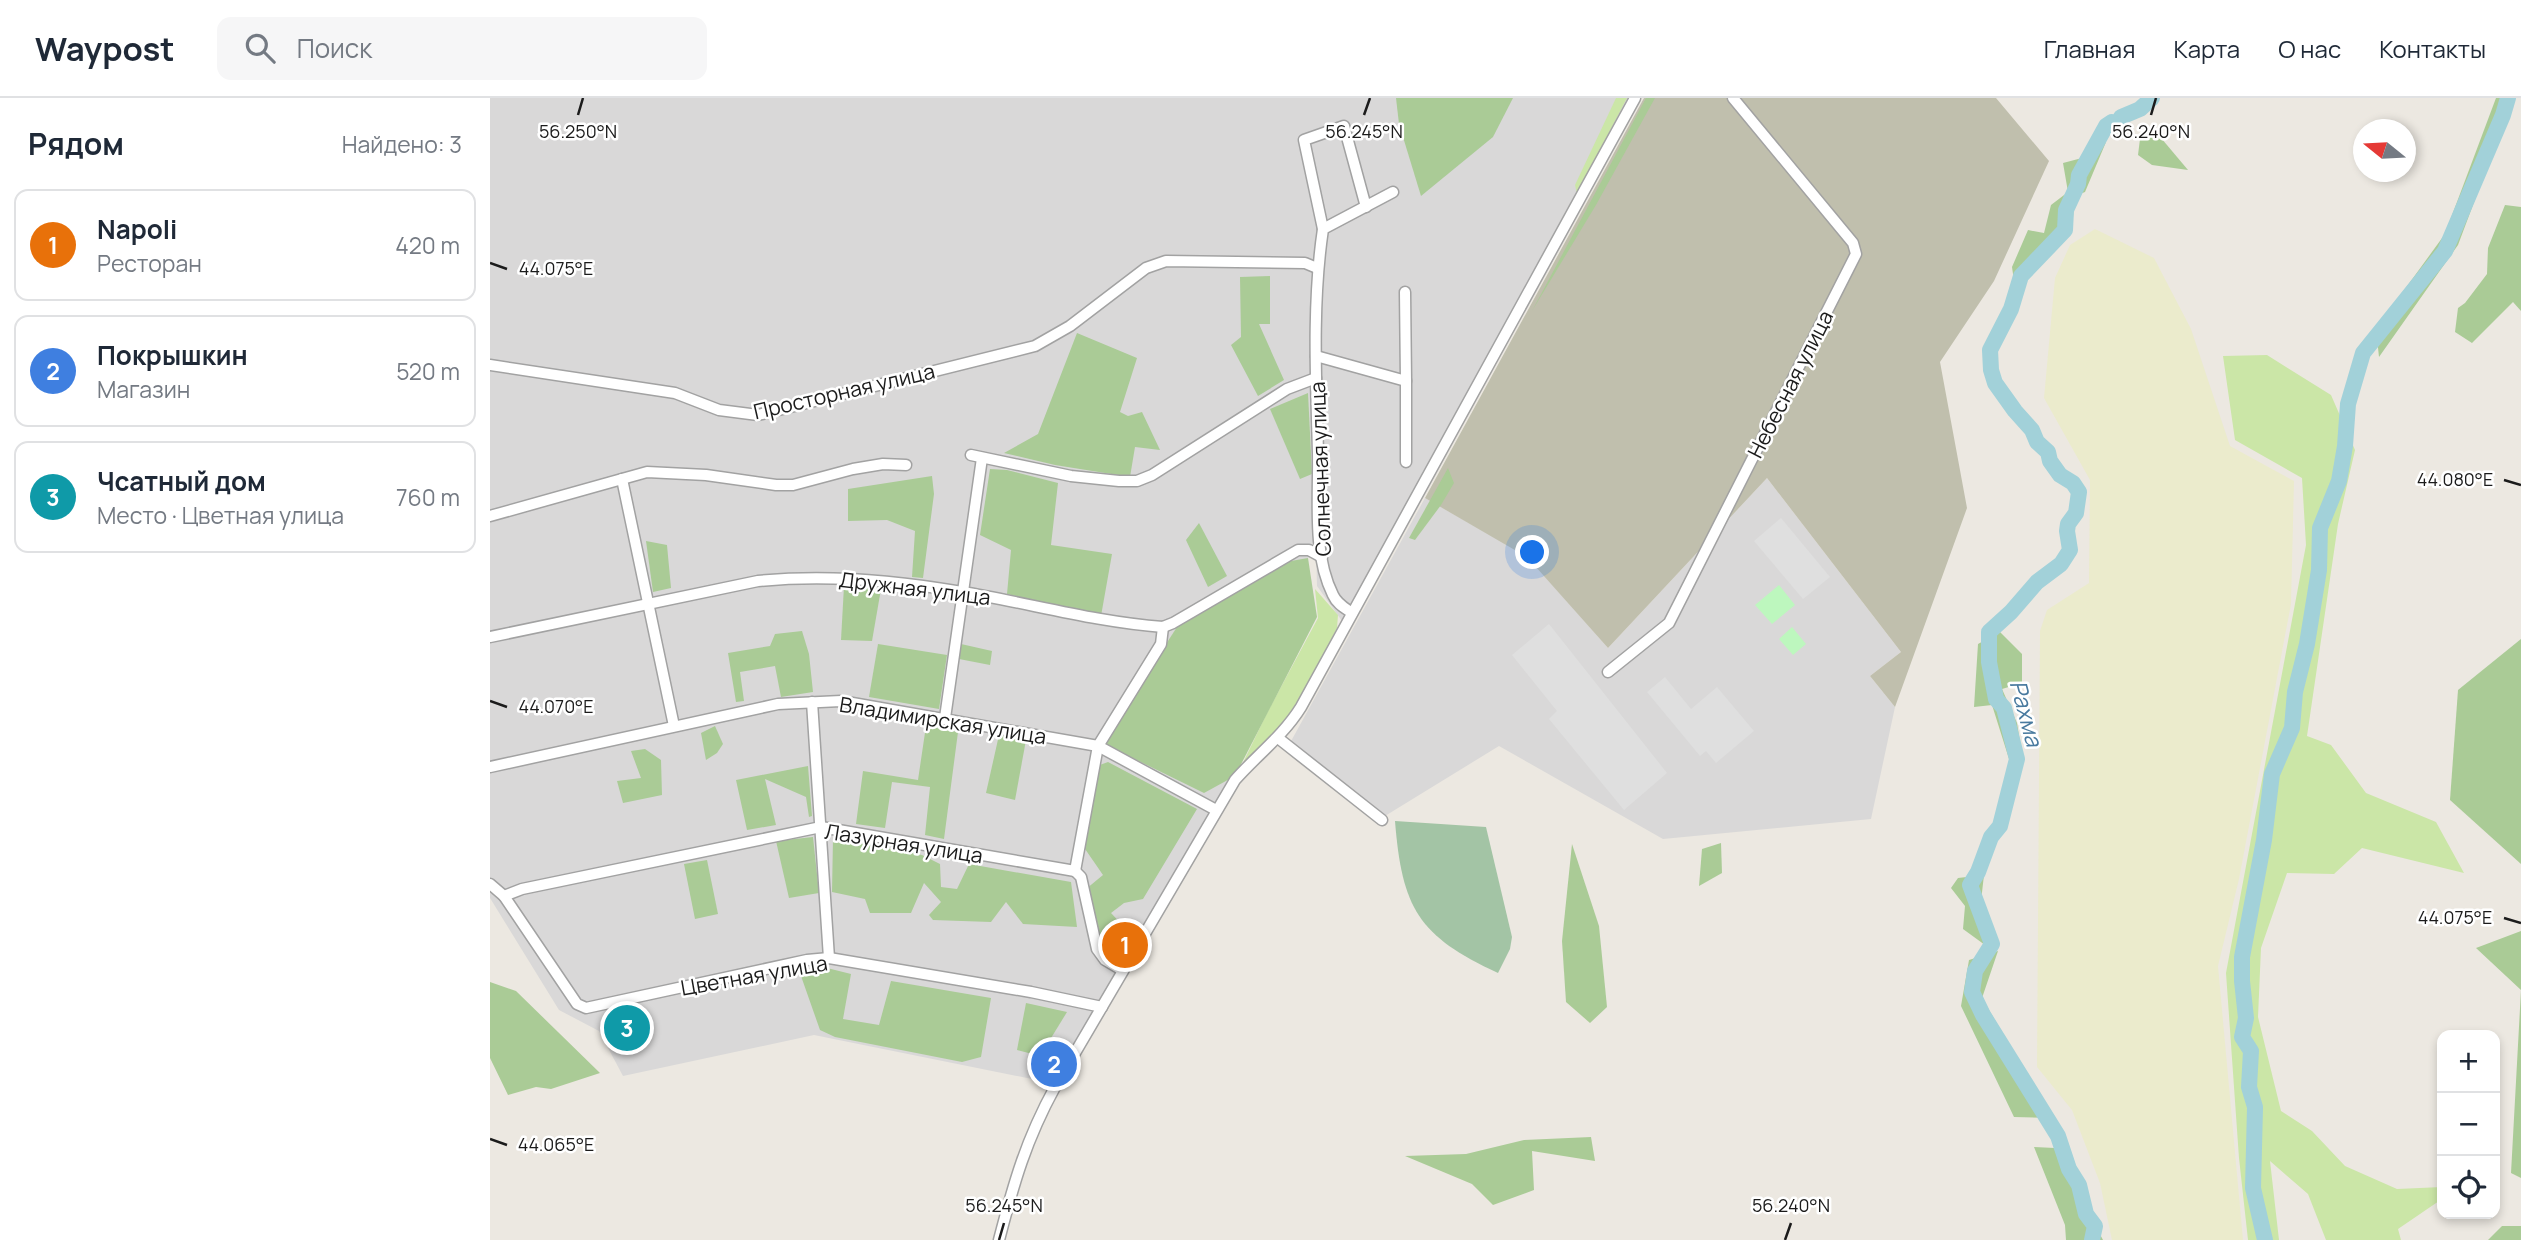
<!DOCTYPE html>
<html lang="ru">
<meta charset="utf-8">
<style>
body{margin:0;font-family:Manrope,sans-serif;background:#f6f6f7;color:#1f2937}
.controls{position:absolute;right:21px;bottom:21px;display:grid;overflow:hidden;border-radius:14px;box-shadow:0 4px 10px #0003}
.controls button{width:63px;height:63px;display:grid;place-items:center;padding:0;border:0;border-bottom:2px solid #e0e1e3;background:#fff;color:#1f2937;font:35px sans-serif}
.compass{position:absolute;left:1863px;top:21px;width:63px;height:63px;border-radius:50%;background:#fff;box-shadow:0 4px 10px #0003;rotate:288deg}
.you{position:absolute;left:1043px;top:455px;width:24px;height:24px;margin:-18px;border:5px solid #fff;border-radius:50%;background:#1a73e8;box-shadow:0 0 0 10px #1a73e833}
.badge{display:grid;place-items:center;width:46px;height:46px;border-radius:50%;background:#1a73e8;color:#fff;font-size:23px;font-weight:700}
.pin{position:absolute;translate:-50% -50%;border:4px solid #fff;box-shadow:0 2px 7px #0006}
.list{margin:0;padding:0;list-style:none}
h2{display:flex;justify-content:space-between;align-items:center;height:91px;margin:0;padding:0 28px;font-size:30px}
h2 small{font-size:23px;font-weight:400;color:#747a83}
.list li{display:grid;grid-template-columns:46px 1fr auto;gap:21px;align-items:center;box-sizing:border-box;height:112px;margin:0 14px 14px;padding:0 14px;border:2px solid #e0e1e3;border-radius:14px}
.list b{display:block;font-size:26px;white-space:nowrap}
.list p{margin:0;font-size:23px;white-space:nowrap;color:#747a83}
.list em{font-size:23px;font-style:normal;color:#747a83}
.icon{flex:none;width:38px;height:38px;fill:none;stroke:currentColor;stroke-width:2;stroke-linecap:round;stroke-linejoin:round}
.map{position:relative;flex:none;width:2031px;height:1142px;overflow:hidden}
header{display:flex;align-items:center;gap:42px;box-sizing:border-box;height:98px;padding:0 35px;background:#fff;border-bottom:2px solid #e0e1e3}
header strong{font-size:33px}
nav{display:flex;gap:38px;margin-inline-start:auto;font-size:24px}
.search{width:490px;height:63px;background:#f6f6f7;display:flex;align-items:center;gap:18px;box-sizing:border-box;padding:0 24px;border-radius:14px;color:#747a83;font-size:26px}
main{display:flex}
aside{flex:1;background:#fff}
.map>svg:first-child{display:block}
</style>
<header>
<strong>Waypost</strong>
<div class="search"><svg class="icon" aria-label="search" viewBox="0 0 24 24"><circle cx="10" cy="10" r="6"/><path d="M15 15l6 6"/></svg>Поиск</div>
<nav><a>Главная</a><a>Карта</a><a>О нас</a><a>Контакты</a></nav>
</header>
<main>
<aside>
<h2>Рядом<small>Найдено: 3</small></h2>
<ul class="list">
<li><span class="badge" style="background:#e8710a">1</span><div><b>Napoli</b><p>Ресторан</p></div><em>420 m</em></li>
<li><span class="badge" style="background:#3f7fe0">2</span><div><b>Покрышкин</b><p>Магазин</p></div><em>520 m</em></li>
<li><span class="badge" style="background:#0f9aa8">3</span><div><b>Чсатный дом</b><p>Место · Цветная улица</p></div><em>760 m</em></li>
</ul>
</aside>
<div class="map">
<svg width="2031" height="1142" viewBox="0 0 2031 1142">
<rect width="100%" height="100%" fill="#ece8e1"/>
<!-- residential -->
<g fill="#d9d8d8">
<polygon points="0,0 1138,0 852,523 827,488 821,224 825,439 756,650 567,986 324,937 133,978 109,933 69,912 0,800"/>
<polygon points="1277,380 1411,554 1380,578 1405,609 1381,721 1173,741 1009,648 895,718 800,645 935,400 1037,458 1118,550"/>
</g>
<!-- construction -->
<polygon fill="#c0bfad" points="1154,0 1506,0 1559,63 1504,183 1450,264 1477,410 1405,609 1380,578 1411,554 1277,380 1118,550 1037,459 935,400"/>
<!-- farmland -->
<polygon fill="#ebebcc" points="1605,131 1664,160 1701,231 1740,348 1804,383 1801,506 1749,781 1728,868 1753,1142 1622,1142 1610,1085 1582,1012 1547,969 1550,533 1557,512 1599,485 1600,382 1554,300 1565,180 1580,147"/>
<!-- grass -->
<g fill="#cbe6a7">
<polygon points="1126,0 1137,0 1087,96 1085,87"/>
<polygon points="1777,257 1841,297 1865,352 1848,426 1817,638 1841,647 1876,695 1946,724 1974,775 1872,750 1844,776 1797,775 1771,850 1768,919 1791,1013 1822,1033 1855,1068 1907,1091 1952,1089 1952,1101 1908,1131 1911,1142 1836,1142 1818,1096 1780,1063 1789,1142 1758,1142 1749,1060 1736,875 1816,447 1812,380 1745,342 1733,258"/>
<polygon points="825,491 848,517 847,530 813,596 790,629 750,671 776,617 828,520"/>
</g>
<!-- forest -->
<g fill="#aacb96">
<polygon points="906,0 1023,0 1003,39 931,98 909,26"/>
<polygon points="1156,0 1165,0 1106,107 1042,213"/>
<polygon points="2006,0 2023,0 1968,147 1889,259 1886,231 1955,136"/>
<polygon points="1666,34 1698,72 1662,67 1648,57 1650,41"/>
<polygon points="1616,44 1595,94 1585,98 1582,130 1547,155 1524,183 1522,169 1538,132 1554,135 1561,107 1578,94 1573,65 1592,60"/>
<polygon points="2015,107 2031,109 2031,213 2023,204 1982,245 1965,234 1968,210 1975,205 1997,176 1998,150"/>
<polygon points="780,178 780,226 769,226 794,282 768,298 741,247 751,239 750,179"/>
<polygon points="587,235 647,260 630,314 638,318 652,314 670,352 645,349 640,379 565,367 514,355 548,336"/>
<polygon points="818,295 822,376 810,381 780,311"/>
<polygon points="958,370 964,385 951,407 925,442 919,440"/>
<polygon points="500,371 517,372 568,385 561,447 622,456 611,518 517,496 521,452 490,437"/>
<polygon points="442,378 444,396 433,480 422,479 425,433 397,422 358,423 358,391"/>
<polygon points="709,425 737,478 718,489 696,442"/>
<polygon points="156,443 177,447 181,490 163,494"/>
<polygon points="818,460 827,519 745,678 714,695 612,645 687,529 801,463"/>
<polygon points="354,488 391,491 382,543 351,542"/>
<polygon points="312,533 319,556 323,594 291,599 285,568 250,574 254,603 246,604 238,555 280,548 285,536"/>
<polygon points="1510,534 1532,556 1532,585 1512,591 1527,625 1530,644 1520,664 1502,607 1484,609 1488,546"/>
<polygon points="2031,541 2031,766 1960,702 1968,592"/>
<polygon points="388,546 457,557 449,611 379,599"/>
<polygon points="471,546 502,553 500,567 469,561"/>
<polygon points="225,628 233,646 227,655 216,662 211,635"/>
<polygon points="436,628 468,634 454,741 435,737 440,689 402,684 395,730 366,726 373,673 428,682"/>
<polygon points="509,637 536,642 525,702 496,695"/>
<polygon points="155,651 171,662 172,697 133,705 127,683 151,680 141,653"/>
<polygon points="618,664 707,711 653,801 634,805 621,815 636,831 619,863 607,849 596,791 613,777 593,748 607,668"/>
<polygon points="318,668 322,718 319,719 316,699 275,681 286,727 257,732 246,682"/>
<polygon points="323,739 329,795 299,800 286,743"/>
<polygon points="343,740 432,757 450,766 451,789 467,791 479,766 581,784 587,829 533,826 516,804 501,824 443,822 439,817 451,804 434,785 421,815 380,815 375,801 342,794"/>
<polygon points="1231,745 1232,775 1209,788 1212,751"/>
<polygon points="1082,746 1109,828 1117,909 1100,925 1076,904 1072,843"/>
<polygon points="217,762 228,816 205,821 194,766"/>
<polygon points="1494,777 1491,803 1501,831 1495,847 1473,831 1475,808 1461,790 1468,780"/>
<polygon points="2031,833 2031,1080 2021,1075 2031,892 1986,850"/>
<polygon points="1508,853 1492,900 1562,1020 1524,1019 1471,908 1479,862"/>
<polygon points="337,870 361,876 353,921 389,927 401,883 501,900 491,959 472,964 345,939 330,932 311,878"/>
<polygon points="0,884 26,893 110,975 61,991 46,989 18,997 0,960"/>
<polygon points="536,905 577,914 550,958 527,952"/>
<polygon points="1101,1039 1105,1063 1042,1053 1044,1092 1003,1107 982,1086 915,1058 976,1056 1034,1042"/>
<polygon points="1544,1049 1565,1050 1613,1142 1576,1142 1575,1127"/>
<polygon points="2012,1128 2031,1128 2031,1142 1998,1142"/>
</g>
<!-- cemetery -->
<path fill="#a3c4a5" d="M905,723L996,729L1022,839L1020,851L1008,875C928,838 912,810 905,723Z"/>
<!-- park -->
<g fill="#bdf7be">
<polygon points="1289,487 1305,507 1282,526 1265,507"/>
<polygon points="1302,529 1316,546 1303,557 1289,541"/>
</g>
<!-- parking -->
<g fill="#dfdfdf">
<polygon points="1291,420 1340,479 1313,501 1264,443"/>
<polygon points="1059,526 1177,675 1134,712 1059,621 1067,613 1022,557"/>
<polygon points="1175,579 1201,611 1227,589 1264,633 1226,665 1216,653 1210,658 1157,594"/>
</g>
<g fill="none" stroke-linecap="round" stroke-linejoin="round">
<!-- river -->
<g stroke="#a2d1d9" stroke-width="16">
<polyline points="1631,19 1650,11 1662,0"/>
<polyline points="1602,1142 1605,1128 1596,1116 1589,1087 1579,1071 1568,1038 1493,917 1482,894 1485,873 1502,846 1480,787 1488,774 1501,739 1510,728 1527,661 1514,610 1506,601 1499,564 1499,534 1521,514 1547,484 1571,466 1580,452 1577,433 1578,426 1586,415 1589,394 1583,385 1570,377 1560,363 1558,354 1547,344 1542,332 1525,313 1505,285 1501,272 1500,252 1521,211 1531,178 1575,132 1576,112 1588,86 1589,77 1616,28 1622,24"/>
<polyline points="1775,1142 1763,1090 1765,1009 1759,989 1761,953 1752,939 1756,920 1752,883 1752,859 1774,742 1782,676 1802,630 1805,594 1817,546 1829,472 1830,430 1849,383 1855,348 1858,306 1873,255 1955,153 2013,17 2018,0"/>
</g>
<!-- minor casing -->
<g stroke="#a2a2a2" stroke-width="13">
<g id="minor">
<polyline points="833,131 814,42 854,28 876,109"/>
<polyline points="915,194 916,283"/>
<polyline points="826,258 916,283 916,364"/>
<polyline points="0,267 185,295 229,312 268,317 545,248 580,228 656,170 676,163 815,165 827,170"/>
<polyline points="481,357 581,378 629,383 647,383 662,377 797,291 826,280"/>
<polyline points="132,381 184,628"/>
<polyline points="0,418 157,374 216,377 286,387 303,387 363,371 393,366 416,367"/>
<path d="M862,515C855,510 847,506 843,497C822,455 829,401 828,355C826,281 822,205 833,131L903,94"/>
<path d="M0,539L268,483C337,476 404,482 472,494C539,505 605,524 673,529L683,525L808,452H819L832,459"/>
<polyline points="1118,574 1179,525 1366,156 1363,145 1243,0"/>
<polyline points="322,604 339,860"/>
<polyline points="455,620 492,360"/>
<polyline points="788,640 892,722"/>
<polyline points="0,669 288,606 351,603 608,648 726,712"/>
<polyline points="585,773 591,779 607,851 615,862 632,872"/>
<polyline points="0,786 14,798 32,791 331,729 585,773 608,648 671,546 673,529"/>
<polyline points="14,798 87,906 96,910 317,862 339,860 541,894 612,909"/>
<path d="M509,1142C524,1084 536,1042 565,989L745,682C767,657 793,638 811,609L1145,0"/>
</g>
</g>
<!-- minor -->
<use href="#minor" stroke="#fff" stroke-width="10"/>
</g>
<!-- ticks -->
<path fill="none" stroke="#1b1b1b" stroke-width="2.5" d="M88,17L93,0M874,17L880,0M1661,17L1666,0M0,165L17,171M2014,382L2031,387M0,603L17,609M2014,820L2031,825M0,1041L17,1047M509,1142L514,1125M1295,1142L1301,1125"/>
<g text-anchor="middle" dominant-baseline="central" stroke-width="5" stroke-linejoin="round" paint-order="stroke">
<!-- street labels -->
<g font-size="21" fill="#1b1b1b" stroke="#fff">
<text transform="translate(1300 286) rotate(-63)">Небесная улица</text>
<text transform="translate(354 293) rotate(-13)">Просторная улица</text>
<text transform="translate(830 371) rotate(-92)">Солнечная улица</text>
<text transform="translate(425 490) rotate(7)">Дружная улица</text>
<text transform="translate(453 622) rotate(9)">Владимирская улица</text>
<text transform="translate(414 745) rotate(9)">Лазурная улица</text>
<text transform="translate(264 877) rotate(-10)">Цветная улица</text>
</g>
<!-- water labels -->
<g font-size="23" font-style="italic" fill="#497a9f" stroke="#fff">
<text transform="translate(1537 615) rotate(75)">Рахма</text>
</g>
</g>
<g font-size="18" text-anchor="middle" fill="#1b1b1b" stroke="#fff" stroke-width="5" stroke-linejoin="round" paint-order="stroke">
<text x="88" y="40">56.250°N</text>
<text x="874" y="40">56.245°N</text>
<text x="1661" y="40">56.240°N</text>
<text x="66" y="177">44.075°E</text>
<text x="1965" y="388">44.080°E</text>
<text x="66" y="615">44.070°E</text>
<text x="1965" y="826">44.075°E</text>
<text x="66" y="1053">44.065°E</text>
<text x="514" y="1114">56.245°N</text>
<text x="1301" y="1114">56.240°N</text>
</g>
</svg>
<div class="controls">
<button>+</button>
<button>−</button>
<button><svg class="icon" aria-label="locate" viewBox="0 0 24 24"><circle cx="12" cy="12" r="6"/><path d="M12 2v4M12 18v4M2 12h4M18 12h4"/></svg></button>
</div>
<svg class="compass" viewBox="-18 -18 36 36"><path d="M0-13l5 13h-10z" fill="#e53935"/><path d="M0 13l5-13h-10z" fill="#747a83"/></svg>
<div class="you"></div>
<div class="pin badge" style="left:635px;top:847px;background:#e8710a">1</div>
<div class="pin badge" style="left:564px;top:966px;background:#3f7fe0">2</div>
<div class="pin badge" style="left:137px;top:930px;background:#0f9aa8">3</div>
</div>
</main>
